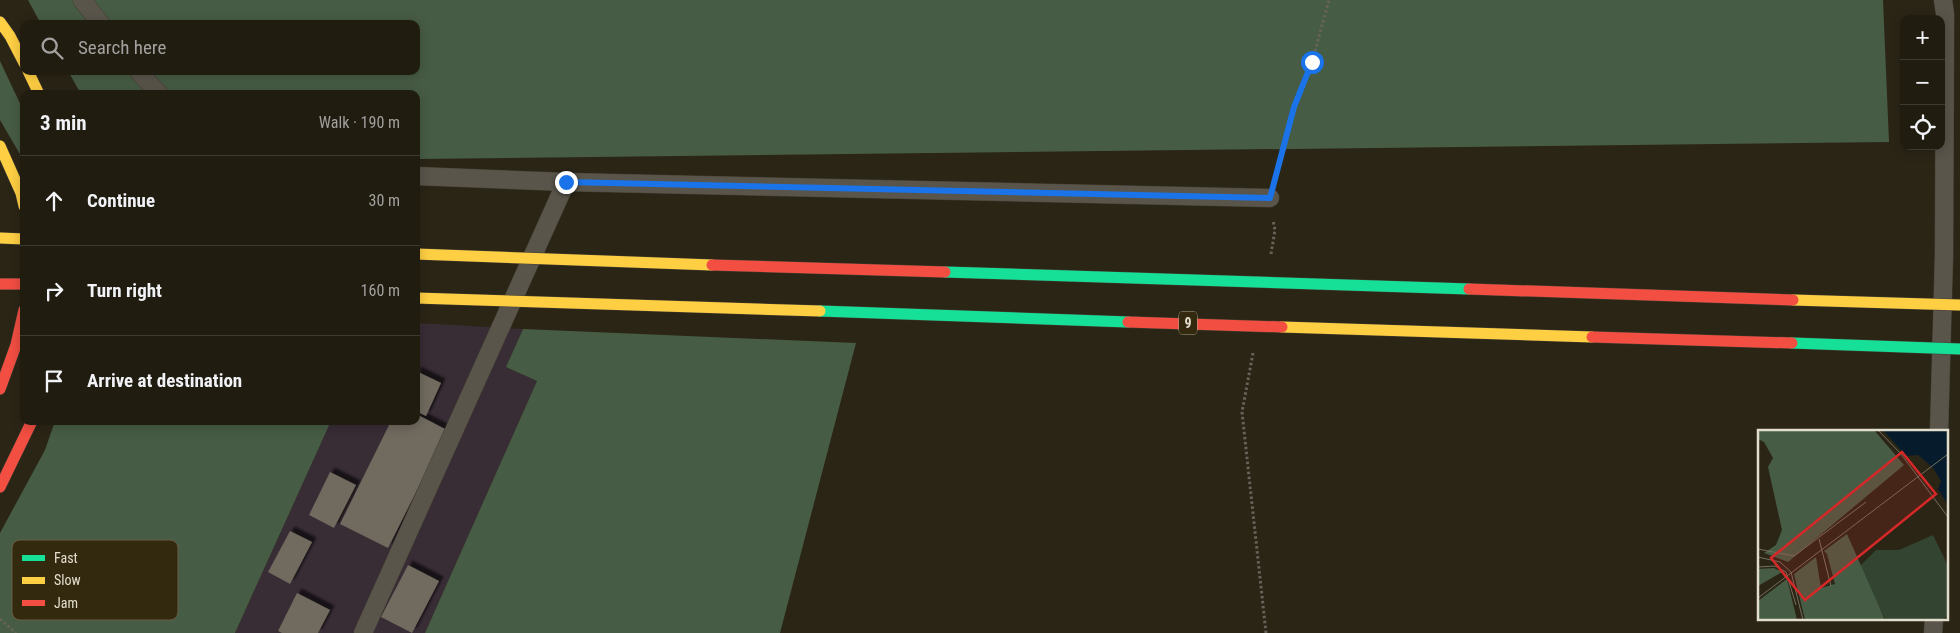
<!DOCTYPE html>
<meta charset="utf-8">
<style>
body{margin:0;font-family:"Roboto Condensed",sans-serif;background:#282519;color:#f1f3f6}
.controls{position:absolute;right:15px;top:15px;display:grid;overflow:hidden;border-radius:10px;box-shadow:0 2px 12px #0003}
.controls button{width:45px;height:45px;display:grid;place-items:center;padding:0;border:0;border-bottom:1px solid #3d3a30;background:#201c10;color:#f1f3f6;font:25px sans-serif}
.stop{position:absolute;width:15px;height:15px;margin:-11px;border:4px solid #1a73e8;border-radius:50%;background:#fff}
.stop.end{background:#1a73e8;border-color:#fff;box-shadow:0 1px 5px #0008}
.list{margin:0;padding:0;list-style:none}
h2{display:flex;justify-content:space-between;align-items:center;height:65px;margin:0;padding:0 20px;font-size:21px}
h2 small{font-size:16px;font-weight:400;color:#a2a19f}
.list li{display:grid;grid-template-columns:32px 1fr auto;gap:15px;align-items:center;box-sizing:border-box;height:90px;padding:0 20px;border-top:1px solid #3d3a30}
.list b{display:block;font-size:19px;white-space:nowrap}
.list em{font-size:16px;font-style:normal;color:#a2a19f}
.icon{flex:none;width:28px;height:28px;fill:none;stroke:currentColor;stroke-width:2;stroke-linecap:round;stroke-linejoin:round}
.map{position:relative;flex:none;width:1960px;height:633px;overflow:hidden}
.search{position:absolute;background:#201c10;box-shadow:0 2px 12px #0003;left:20px;top:20px;width:400px;height:55px;display:flex;align-items:center;gap:12px;box-sizing:border-box;padding:0 18px;border-radius:10px;color:#a2a19f;font-size:19px}
.panel{position:absolute;background:#201c10;box-shadow:0 2px 12px #0003;left:20px;top:90px;width:400px;height:335px;border-radius:10px}
.map>svg:first-child{display:block}
</style>
<div class="map">
<svg width="1960" height="633" viewBox="0 0 1960 633">
<defs>
<filter id="shadow"><feDropShadow dx="4.5" dy="-4.5" stdDeviation="1" flood-color="#0009"/></filter>
</defs>
<rect width="100%" height="100%" fill="#2b2516"/>
<!-- commercial -->
<polygon fill="#382c35" points="416,323 523,329 506,367 537,381 425,633 235,633 331,421 416,421"/>
<!-- forest -->
<g fill="#475c44">
<polygon points="28,0 1883,0 1889,142 416,159 416,94 81,94 68,71 416,71 416,24 41,24"/>
<polygon points="0,61 24,112 24,161 0,120"/>
<polygon points="523,329 856,343 780,633 425,633 537,381 506,367"/>
<polygon points="55,421 331,421 235,633 0,633 0,533 45,450"/>
</g>
<!-- building -->
<g fill="#6f6a5e" filter="url(#shadow)">
<polygon points="416,371 441,383 426,416 416,411"/>
<polygon points="416,414 447,430 388,548 340,524 391,421 416,421"/>
<polygon points="330,472 356,485 334,528 309,515"/>
<polygon points="290,531 312,542 290,584 268,572"/>
<polygon points="408,565 439,581 412,633 381,617"/>
<polygon points="297,593 330,610 318,633 282,633 278,631"/>
</g>
<g fill="none" stroke-linecap="round" stroke-linejoin="round">
<!-- lane casing -->
<g stroke="#454034" stroke-width="19">
<g id="lane">
<polyline points="82,0 101,24"/>
<polyline points="138,71 159,94"/>
<polyline points="416,176 566,182 1270,198"/>
<polyline points="1939,432 1944,255 1945,14 1943,0"/>
<polyline points="363,633 566,182"/>
<polyline points="1933,633 1934,619"/>
</g>
</g>
<!-- slow casing -->
<g stroke="#454034" stroke-width="12">
<g id="slow">
<polyline points="0,22 10,36 24,63"/>
<polyline points="28,71 39,94"/>
<polyline points="0,146 21,193 24,206"/>
<polyline points="0,238 24,239"/>
</g>
</g>
<!-- jam casing -->
<g stroke="#454034" stroke-width="12">
<g id="jam">
<polyline points="0,284 24,284"/>
<polyline points="0,389 16,345 24,310"/>
<polyline points="0,487 32,421"/>
</g>
</g>
<!-- path -->
<g stroke="#676359" stroke-width="3" stroke-dasharray="2.5 2.5" stroke-linecap="butt">
<polyline points="1276,175 1294,107 1312,62 1329,0"/>
<polyline points="1271,254 1275,230 1273,220"/>
<polyline points="1253,353 1242,412 1266,633"/>
<polyline points="0,619 16,633"/>
</g>
<!-- lane -->
<use href="#lane" stroke="#59554b" stroke-width="18"/>
<!-- slow -->
<use href="#slow" stroke="#ffcf43" stroke-width="11"/>
<!-- jam -->
<use href="#jam" stroke="#f24e42" stroke-width="11"/>
<!-- fast-bridge casing -->
<g stroke="#454034" stroke-width="12" stroke-linecap="butt">
<g id="fast-bridge">
<polyline points="945,272 1469,289"/>
<polyline points="820,311 1128,322"/>
<polyline points="1792,343 1960,349"/>
</g>
</g>
<!-- slow-bridge casing -->
<g stroke="#454034" stroke-width="12" stroke-linecap="butt">
<g id="slow-bridge">
<polyline points="416,254 712,265"/>
<polyline points="416,298 820,311"/>
<polyline points="1793,300 1960,305"/>
<polyline points="1282,327 1592,337"/>
</g>
</g>
<!-- jam-bridge casing -->
<g stroke="#454034" stroke-width="12" stroke-linecap="butt">
<g id="jam-bridge">
<polyline points="712,265 945,272"/>
<polyline points="1469,289 1793,300"/>
<polyline points="1128,322 1282,327"/>
<polyline points="1592,337 1792,343"/>
</g>
</g>
<!-- fast-bridge -->
<use href="#fast-bridge" stroke="#16e098" stroke-width="11"/>
<!-- slow-bridge -->
<use href="#slow-bridge" stroke="#ffcf43" stroke-width="11"/>
<!-- jam-bridge -->
<use href="#jam-bridge" stroke="#f24e42" stroke-width="11"/>
</g>
<g fill="none" stroke-linecap="round" stroke-linejoin="round">
<!-- route -->
<polyline stroke="#1a73e8" stroke-width="6" points="566,182 1270,198 1294,107 1312,62"/>
</g>
<g text-anchor="middle" dominant-baseline="central" stroke-width="5" stroke-linejoin="round" paint-order="stroke">
<!-- shield labels -->
<rect fill="#33290e" stroke="#aea794" stroke-width="1" x="1179" y="311.5" width="18" height="23" rx="4"/>
<g font-size="14" font-weight="bold" fill="#e3ddcd">
<text x="1188" y="323">9</text>
</g>
</g>
<!-- overview -->
<g transform="translate(1758 430)">
<rect width="190" height="190" fill="#2b2516"/>
<path d="M175,105L190,136V186L183,190H128L100,138L118,120H141Z" fill="#334530"/>
<path d="M0,0H116L146,35L30,132L6,123L18,115L24,100L10,37L15,28L6,12L0,9ZM89,104L127,190H47L36,144L58,127L63,158L77,154L69,124L66,121ZM16,138L24,142L0,156V139ZM29,149L39,190H0V171Z" fill="#475c44"/>
<path d="M125,0H190V75L180,59L183,51L175,38L160,25L148,26Z" fill="#061c2d"/>
<path fill="none" stroke="#061c2d" stroke-width="2.5" d="M164,0L184,24M175,0L190,18"/>
<path fill="none" stroke="#756f5f" stroke-width="1" d="M120,0L143,24L190,87M61,109L73,156M0,119L36,126L108,72M0,127L22,132L33,142L45,190M0,137L17,136L28,142L38,175M0,168L190,24"/>
<path fill="#d62828" fill-opacity="0.15" stroke="#d62828" stroke-width="2.5" d="M144,22L178,64L47,170L13,128Z"/>
<rect width="190" height="190" fill="none" stroke="#e3ddcd" stroke-width="2.5"/>
</g>
<!-- legend -->
<rect x="12" y="540" width="166" height="80" rx="8" fill="#33290e" stroke="#685f47" stroke-width="1"/>
<rect x="22" y="555" width="23" height="6" fill="#16e098"/>
<rect x="22" y="577" width="23" height="7" fill="#ffcf43"/>
<rect x="22" y="600" width="23" height="6" fill="#f24e42"/>
<g font-size="14" fill="#e3ddcd">
<text x="54" y="563">Fast</text>
<text x="54" y="585">Slow</text>
<text x="54" y="608">Jam</text>
</g>
</svg>
<div class="controls">
<button>+</button>
<button>−</button>
<button><svg class="icon" aria-label="locate" viewBox="0 0 24 24"><circle cx="12" cy="12" r="6"/><path d="M12 2v4M12 18v4M2 12h4M18 12h4"/></svg></button>
</div>
<div class="stop" style="left:1312px;top:62px"></div>
<div class="stop end" style="left:566px;top:182px"></div>
<div class="search"><svg class="icon" aria-label="search" viewBox="0 0 24 24"><circle cx="10" cy="10" r="6"/><path d="M15 15l6 6"/></svg>Search here</div>
<section class="panel">
<h2>3 min<small>Walk · 190 m</small></h2>
<ul class="list">
<li><svg class="icon" aria-label="ahead" viewBox="0 0 24 24"><path d="M12 20V5M6 11l6-6 6 6"/></svg><div><b>Continue</b></div><em>30 m</em></li>
<li><svg class="icon" aria-label="right" viewBox="0 0 24 24"><path d="M7 20v-9h11M14 6l5 5-5 5"/></svg><div><b>Turn right</b></div><em>160 m</em></li>
<li><svg class="icon" aria-label="arrive" viewBox="0 0 24 24"><path d="M6 21V4h12l-3 4 3 4H6"/></svg><div><b>Arrive at destination</b></div></li>
</ul>
</section>
</div>
